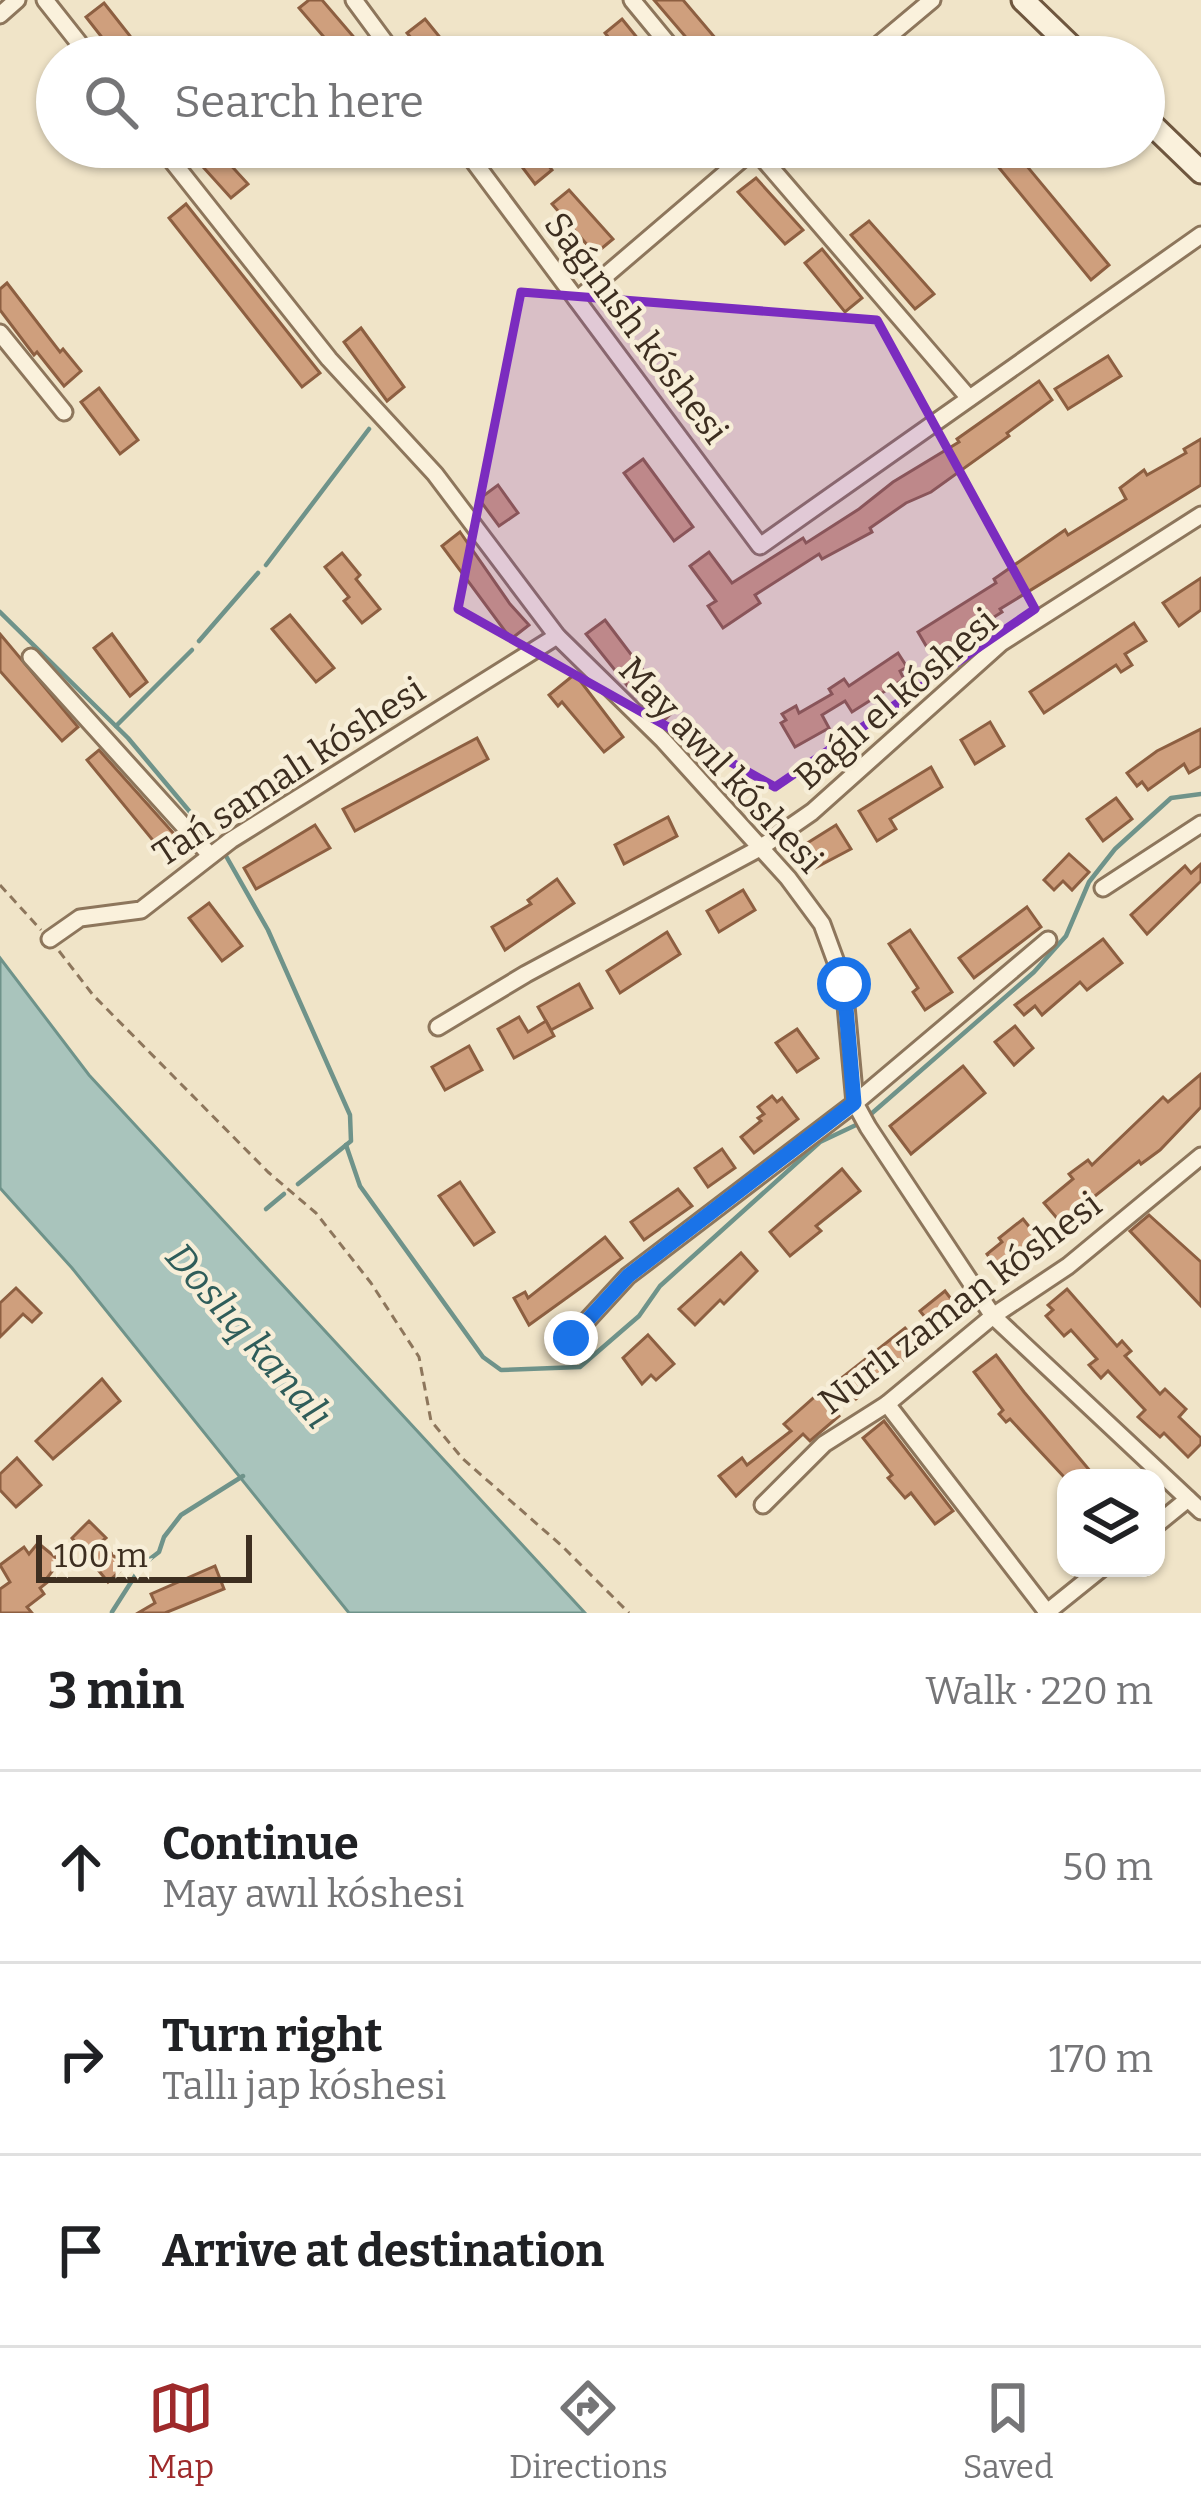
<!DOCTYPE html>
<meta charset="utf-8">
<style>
body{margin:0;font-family:Bitter,serif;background:#f2f2f2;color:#202124}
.controls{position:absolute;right:36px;bottom:36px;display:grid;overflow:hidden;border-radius:24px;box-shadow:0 3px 9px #0004}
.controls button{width:108px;height:108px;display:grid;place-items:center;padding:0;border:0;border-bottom:3px solid #e0e0e0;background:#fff;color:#202124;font:60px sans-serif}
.scale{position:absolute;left:36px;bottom:30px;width:216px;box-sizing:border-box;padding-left:12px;border:6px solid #3d2e20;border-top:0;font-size:33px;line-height:42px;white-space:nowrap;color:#3d2e20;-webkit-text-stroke:9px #f7eed8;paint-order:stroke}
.stop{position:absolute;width:36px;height:36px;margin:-27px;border:9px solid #1a73e8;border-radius:50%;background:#fff}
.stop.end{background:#1a73e8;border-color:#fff;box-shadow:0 3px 12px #0008}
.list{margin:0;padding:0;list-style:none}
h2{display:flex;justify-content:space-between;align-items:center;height:156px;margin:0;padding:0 48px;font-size:51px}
h2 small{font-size:39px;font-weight:400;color:#757577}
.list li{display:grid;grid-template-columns:78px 1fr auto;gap:36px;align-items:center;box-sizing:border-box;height:192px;padding:0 48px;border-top:3px solid #e0e0e0}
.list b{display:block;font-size:45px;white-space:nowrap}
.list p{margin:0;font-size:39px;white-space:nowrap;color:#757577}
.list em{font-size:39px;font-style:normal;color:#757577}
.icon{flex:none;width:66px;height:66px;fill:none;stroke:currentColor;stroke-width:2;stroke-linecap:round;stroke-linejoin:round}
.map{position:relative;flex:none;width:1201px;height:1613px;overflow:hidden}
.search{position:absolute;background:#fff;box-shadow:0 3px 9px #0004;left:36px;right:36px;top:36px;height:132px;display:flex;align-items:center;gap:30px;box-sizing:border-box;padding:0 42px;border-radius:66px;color:#757577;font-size:45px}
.sheet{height:732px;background:#fff}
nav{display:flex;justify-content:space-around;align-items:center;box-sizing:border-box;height:168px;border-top:3px solid #e0e0e0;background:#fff;font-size:33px;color:#757577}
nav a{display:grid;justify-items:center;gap:6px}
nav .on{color:#9e2a2b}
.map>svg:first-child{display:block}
</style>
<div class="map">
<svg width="1201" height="1613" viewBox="0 0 1201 1613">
<rect width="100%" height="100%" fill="#f0e4c8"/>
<!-- water -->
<polygon fill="#a9c4bc" stroke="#6f938a" stroke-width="3" points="0,958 89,1075 585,1613 349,1613 72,1268 0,1188"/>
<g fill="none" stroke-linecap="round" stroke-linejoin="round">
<!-- stream -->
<g stroke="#6f938a" stroke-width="4.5">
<polyline points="266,565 369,429"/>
<polyline points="0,612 128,738 216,843"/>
<polyline points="199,641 258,573"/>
<polyline points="116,726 192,650"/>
<polyline points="226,856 268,930 350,1115 351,1141 298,1184"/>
<polyline points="871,1114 1034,972 1066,936 1089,882 1115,849 1171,798 1201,794"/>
<polyline points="346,1145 360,1186 483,1357 501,1370 580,1367 639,1316 660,1286 820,1142 856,1125"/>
<polyline points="266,1209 284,1194"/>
<polyline points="112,1612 142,1565 159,1552 164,1537 181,1515 243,1476"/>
</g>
</g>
<!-- building -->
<g fill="#cf9f7d" stroke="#8d5f41" stroke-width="3">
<polygon points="309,0 322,0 358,42 354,45 364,57 341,57 299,8"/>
<polygon points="654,0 683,0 722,46 726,43 738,57 708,57 700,46 696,49"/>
<polygon points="104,3 130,36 148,57 119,57 104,40 86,17"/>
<polygon points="425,19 456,57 427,57 407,33"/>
<polygon points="622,19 643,45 653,57 624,57 605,33"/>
<polygon points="185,147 214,147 248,184 231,198"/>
<polygon points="507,147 534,147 552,170 535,184"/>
<polygon points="982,147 1011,147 1109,265 1091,280"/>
<polygon points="756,178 803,230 785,244 738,192"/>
<polygon points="569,190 613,239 595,254 552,204"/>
<polygon points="186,204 320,373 302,387 169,218"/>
<polygon points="869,221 934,294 915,309 851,235"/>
<polygon points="822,249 862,298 845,312 805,263"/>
<polygon points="7,283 60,352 63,349 81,371 64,386 37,352 34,355 0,310 0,289"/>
<polygon points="361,328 404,387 387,401 344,342"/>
<polygon points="1108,356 1121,376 1068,409 1055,389"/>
<polygon points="1039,381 1052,400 1007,433 1009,436 931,492 906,503 870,528 872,532 822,559 819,554 755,595 760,603 723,628 708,606 716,601 690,566 709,552 732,583 803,538 806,543 859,509 893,482 959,442 957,439"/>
<polygon points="99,388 138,440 120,454 81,402"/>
<polygon points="1201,439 1201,485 1000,609 1002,612 932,656 918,632 996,583 994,579 1065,530 1068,535 1126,499 1120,488 1144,470 1147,475 1186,453 1184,449"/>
<polygon points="643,459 693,527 674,541 624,473"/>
<polygon points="498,485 518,513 499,526 479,499"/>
<polygon points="460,532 510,604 529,625 511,639 442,546"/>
<polygon points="342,553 360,575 356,579 380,609 362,623 344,601 349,597 325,567"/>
<polygon points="1201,578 1201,610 1179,626 1163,603"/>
<polygon points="290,615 334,668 316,682 272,629"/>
<polygon points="605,620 674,711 663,721 638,691 634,694 586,634"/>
<polygon points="1134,623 1146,641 1125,654 1132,665 1121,672 1116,665 1044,713 1030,692"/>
<polygon points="0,634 78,727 62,741 0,671"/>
<polygon points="112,634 147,682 130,696 94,648"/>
<polygon points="898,653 907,667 900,671 904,679 852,712 845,701 822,715 829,728 795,747 781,723 786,720 782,714 796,706 799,713 832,694 829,689 844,679 849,686"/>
<polygon points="575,674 623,737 604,752 562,702 558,706 549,695"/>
<polygon points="990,722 1004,746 975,764 961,740"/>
<polygon points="1201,729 1201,766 1189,773 1184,764 1148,790 1142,782 1137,786 1127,773 1157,751"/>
<polygon points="477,738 488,759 355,831 343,809"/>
<polygon points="99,750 176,836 160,849 87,760"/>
<polygon points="931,767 942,787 890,819 896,829 877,841 859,811"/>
<polygon points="1116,798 1132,819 1103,841 1087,819"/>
<polygon points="668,817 677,836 624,864 615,845"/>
<polygon points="315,825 330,848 256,889 244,868"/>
<polygon points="836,825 851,849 815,868 801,847"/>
<polygon points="1069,854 1089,872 1072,890 1063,881 1054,890 1044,880"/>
<polygon points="1201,864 1201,881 1147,934 1131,915 1185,866 1191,873"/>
<polygon points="557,879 574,903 505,950 492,927 531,904 528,900"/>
<polygon points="743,890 755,910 719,932 707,911"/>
<polygon points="209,903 242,946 222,961 189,918"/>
<polygon points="1027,907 1041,927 974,978 959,958"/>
<polygon points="910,930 952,992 925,1010 913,992 918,988 889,944"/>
<polygon points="667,932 680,954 620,993 607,971"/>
<polygon points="1103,939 1122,963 1087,990 1080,982 1042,1015 1035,1006 1024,1015 1015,1005"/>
<polygon points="579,984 592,1008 551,1030 538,1007"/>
<polygon points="519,1017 528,1032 546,1021 554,1036 514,1058 498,1029"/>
<polygon points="1015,1026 1033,1048 1014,1065 995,1042"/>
<polygon points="797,1029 818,1058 797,1072 776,1043"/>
<polygon points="469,1046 482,1070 445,1090 432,1067"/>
<polygon points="963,1066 985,1093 911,1154 890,1126"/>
<polygon points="1201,1074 1201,1107 1160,1150 1141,1164 1139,1161 1061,1223 1044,1203 1073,1179 1069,1174 1088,1160 1092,1165 1163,1097 1168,1102"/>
<polygon points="772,1096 777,1102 782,1098 798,1119 754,1153 741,1137 761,1121 758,1118 764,1114 758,1107"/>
<polygon points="722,1149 735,1168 708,1187 695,1168"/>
<polygon points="842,1169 860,1191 816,1226 821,1231 790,1256 770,1232"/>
<polygon points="460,1182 494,1232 474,1245 439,1196"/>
<polygon points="678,1189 692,1206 644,1240 631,1222"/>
<polygon points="1149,1215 1201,1262 1201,1306 1130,1231"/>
<polygon points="1023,1219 1040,1240 999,1271 987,1254 1002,1242 999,1238"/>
<polygon points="605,1237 622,1258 529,1325 514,1298 525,1292 528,1298"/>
<polygon points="741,1253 757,1271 724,1304 720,1300 695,1325 679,1309"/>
<polygon points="16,1288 41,1313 32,1322 23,1314 0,1337 0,1303"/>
<polygon points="1067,1289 1117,1346 1122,1341 1131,1351 1125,1356 1160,1394 1165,1389 1186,1409 1179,1417 1201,1438 1201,1444 1188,1457 1164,1433 1160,1437 1138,1417 1145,1410 1108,1371 1101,1378 1089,1365 1097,1359 1071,1330 1064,1336 1046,1316 1053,1310 1048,1305"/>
<polygon points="945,1291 961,1312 936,1331 920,1311"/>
<polygon points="905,1328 920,1346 856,1399 839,1380"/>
<polygon points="648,1335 674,1364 656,1380 651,1375 642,1384 623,1358"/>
<polygon points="996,1355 1024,1392 1096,1478 1065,1478 1010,1419 1006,1422 999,1414 1003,1410 974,1372"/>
<polygon points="102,1379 120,1401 53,1459 36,1441"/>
<polygon points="819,1393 839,1416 810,1441 803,1434 736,1496 719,1476 742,1458 747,1465 791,1431 784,1424"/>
<polygon points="884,1421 953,1511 935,1524 911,1493 905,1498 888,1478 892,1475 863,1438"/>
<polygon points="17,1458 41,1485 16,1507 0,1490 0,1474"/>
<polygon points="89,1521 106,1538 101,1542 124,1567 108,1582 72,1538"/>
<polygon points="38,1543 60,1561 47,1578 49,1581 40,1588 44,1594 27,1607 32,1613 0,1613 0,1589 10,1582 0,1565 24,1547 29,1554"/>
<polygon points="215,1566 224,1589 165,1613 138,1613 155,1603 151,1594"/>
</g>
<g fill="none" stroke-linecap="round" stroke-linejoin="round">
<!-- street casing -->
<g stroke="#8d765c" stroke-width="21">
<g id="street">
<polyline points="45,0 90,57"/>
<polyline points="354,0 396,57"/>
<polyline points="632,0 679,57"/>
<polyline points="0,15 17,0"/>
<polyline points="864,57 932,0"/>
<polyline points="161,147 329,359 435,474 557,636 663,740 788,878 822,924 844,984 855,1103 868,1127 993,1316 1201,1511"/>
<polyline points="463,147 760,546 1201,235"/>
<polyline points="753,147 969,398"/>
<polyline points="577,300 756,147"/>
<polyline points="0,333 64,412"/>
<polyline points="31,657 210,855"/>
<polyline points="1103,888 1201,824"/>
<polyline points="50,939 80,918 141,910 231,840 557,636"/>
<polyline points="438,1027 526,974 760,848 812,812 1001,643 1201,515"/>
<polyline points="571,1338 628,1276 855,1103 1048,940"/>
<polyline points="887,1404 1047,1612"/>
<polyline points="763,1505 824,1444 887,1404 993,1316 1068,1266 1201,1156"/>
<polyline points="1156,1525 1188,1499"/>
<polyline points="1046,1613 1102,1568"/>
</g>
</g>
<!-- secondary casing -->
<g stroke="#6f573f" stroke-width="27">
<g id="secondary">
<polyline points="1023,0 1082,57"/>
<polyline points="1144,117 1201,172"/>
</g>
</g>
<!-- path -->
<g stroke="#8d765c" stroke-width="3" stroke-dasharray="9 6" stroke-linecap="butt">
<polyline points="0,885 41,930"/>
<polyline points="59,951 93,995 268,1172 316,1213 371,1283 419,1357 431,1421 463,1459 562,1546 629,1613"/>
</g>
<!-- street -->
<use href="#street" stroke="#faf1dc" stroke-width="15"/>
<!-- secondary -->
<use href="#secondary" stroke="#faf1dc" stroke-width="21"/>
</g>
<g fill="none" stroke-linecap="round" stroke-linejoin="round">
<!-- route -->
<polyline stroke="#1a73e8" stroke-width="15" points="571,1338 628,1276 854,1103 844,984"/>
</g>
<!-- marked area -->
<path fill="#7b2cbf" fill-opacity="0.2" stroke="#7b2cbf" stroke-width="9" stroke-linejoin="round" d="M521,292L877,320L1035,609L775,787L458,609Z"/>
<g text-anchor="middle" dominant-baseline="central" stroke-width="9" stroke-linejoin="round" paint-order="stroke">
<!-- street labels -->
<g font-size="36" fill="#3d2e20" stroke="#f7eed8">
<text transform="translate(636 328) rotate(53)">Saǵınısh kóshesi</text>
<text transform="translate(896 699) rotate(-41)">Baǵlı el kóshesi</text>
<text transform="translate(721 765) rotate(47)">May awıl kóshesi</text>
<text transform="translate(289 772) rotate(-33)">Tań samalı kóshesi</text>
<text transform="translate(960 1303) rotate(-37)">Nurlı zaman kóshesi</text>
</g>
<!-- water labels -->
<g font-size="39" font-style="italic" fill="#2f5d5a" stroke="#f7eed8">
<text transform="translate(249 1336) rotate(49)">Doslıq kanalı</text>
</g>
</g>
</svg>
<div class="controls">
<button><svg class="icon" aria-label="layers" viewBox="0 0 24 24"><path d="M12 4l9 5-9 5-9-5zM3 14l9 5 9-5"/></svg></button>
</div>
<div class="scale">100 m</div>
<div class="stop" style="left:844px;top:984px"></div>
<div class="stop end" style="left:571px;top:1338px"></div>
<div class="search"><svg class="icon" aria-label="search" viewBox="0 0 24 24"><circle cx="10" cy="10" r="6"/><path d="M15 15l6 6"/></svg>Search here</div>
</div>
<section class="sheet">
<h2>3 min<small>Walk · 220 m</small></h2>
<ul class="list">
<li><svg class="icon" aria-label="ahead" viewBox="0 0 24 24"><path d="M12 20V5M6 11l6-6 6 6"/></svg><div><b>Continue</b><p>May awıl kóshesi</p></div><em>50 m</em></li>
<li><svg class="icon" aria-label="right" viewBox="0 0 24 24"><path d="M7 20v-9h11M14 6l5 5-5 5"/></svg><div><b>Turn right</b><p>Tallı jap kóshesi</p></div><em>170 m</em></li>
<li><svg class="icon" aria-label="arrive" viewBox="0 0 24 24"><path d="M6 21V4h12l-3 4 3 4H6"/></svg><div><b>Arrive at destination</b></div></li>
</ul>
</section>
<nav>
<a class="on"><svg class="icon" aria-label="map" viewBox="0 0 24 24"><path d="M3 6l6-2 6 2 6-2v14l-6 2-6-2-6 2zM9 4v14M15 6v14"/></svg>Map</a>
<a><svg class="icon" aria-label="directions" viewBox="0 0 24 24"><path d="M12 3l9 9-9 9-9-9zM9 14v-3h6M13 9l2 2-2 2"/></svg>Directions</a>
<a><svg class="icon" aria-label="saved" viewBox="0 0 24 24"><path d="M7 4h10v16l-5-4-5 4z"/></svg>Saved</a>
</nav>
